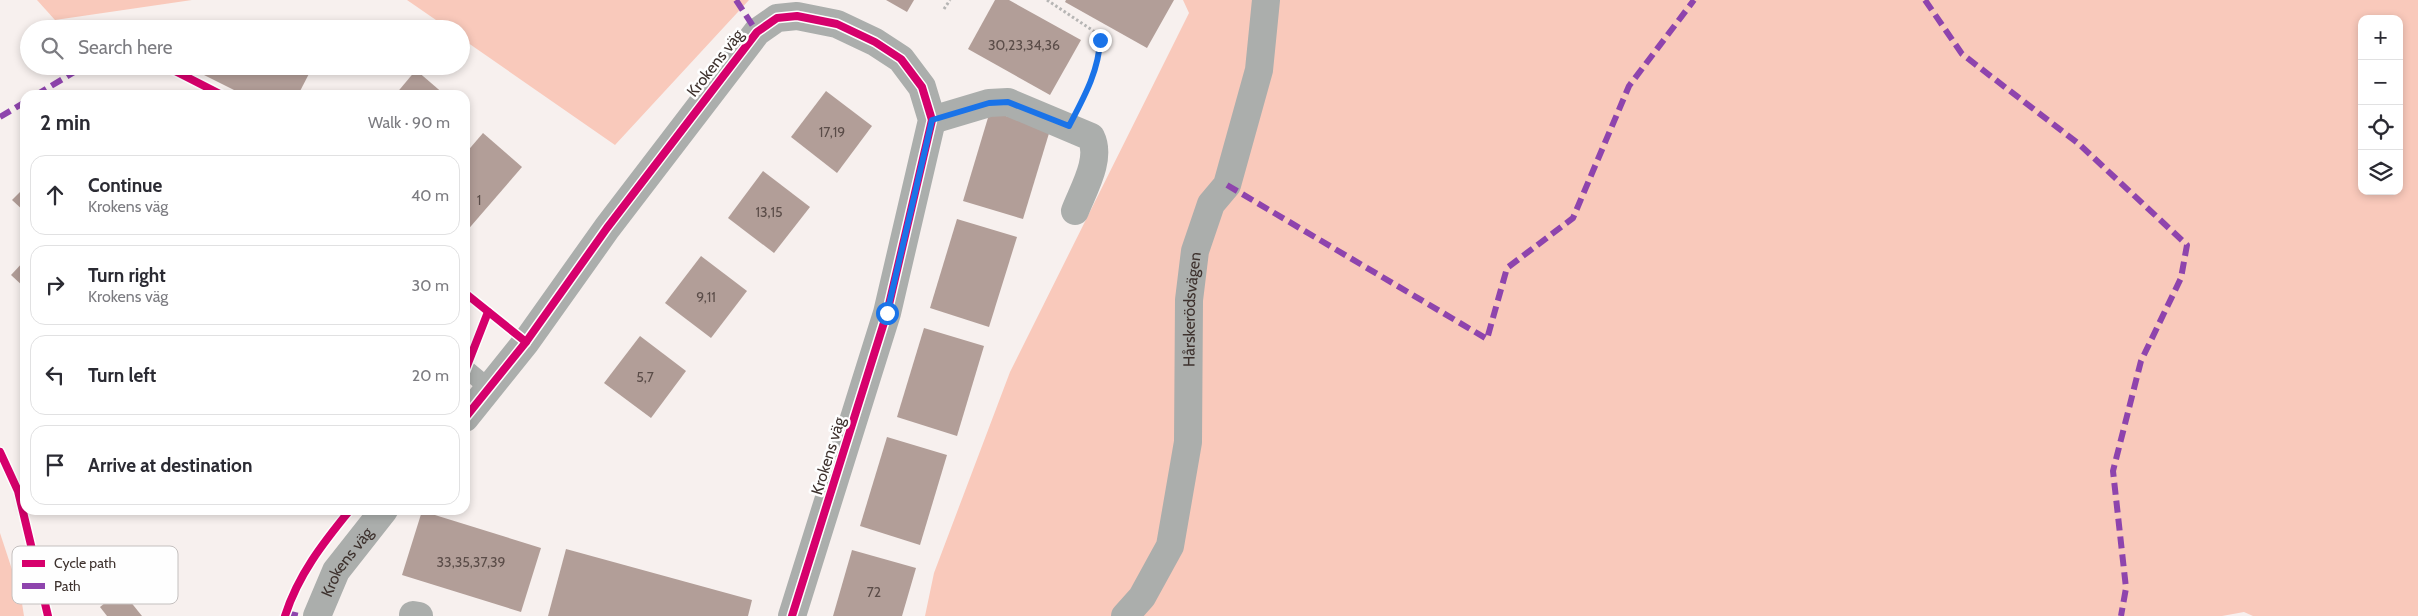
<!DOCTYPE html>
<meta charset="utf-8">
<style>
body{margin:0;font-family:Cabin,sans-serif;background:#f7f7f7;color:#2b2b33}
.controls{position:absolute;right:15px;top:15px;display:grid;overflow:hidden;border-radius:10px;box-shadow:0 2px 8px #0003}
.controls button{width:45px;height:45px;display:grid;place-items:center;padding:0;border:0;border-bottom:1px solid #e1e1e2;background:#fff;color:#2b2b33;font:25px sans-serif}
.stop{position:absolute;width:15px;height:15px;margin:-11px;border:4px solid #1a73e8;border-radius:50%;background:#fff}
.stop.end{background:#1a73e8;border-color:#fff;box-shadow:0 1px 5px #0008}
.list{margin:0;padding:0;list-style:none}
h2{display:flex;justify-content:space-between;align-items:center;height:65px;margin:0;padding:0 20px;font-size:21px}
h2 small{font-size:16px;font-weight:400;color:#7c7c81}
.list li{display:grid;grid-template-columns:32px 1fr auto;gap:15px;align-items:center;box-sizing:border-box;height:80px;margin:0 10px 10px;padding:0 10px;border:1px solid #e1e1e2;border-radius:15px}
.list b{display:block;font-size:19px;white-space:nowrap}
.list p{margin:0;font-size:16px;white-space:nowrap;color:#7c7c81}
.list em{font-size:16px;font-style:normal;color:#7c7c81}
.icon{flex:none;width:28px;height:28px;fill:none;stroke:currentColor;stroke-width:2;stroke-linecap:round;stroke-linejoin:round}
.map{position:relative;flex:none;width:2418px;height:616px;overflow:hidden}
.search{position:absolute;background:#fff;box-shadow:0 2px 8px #0003;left:20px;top:20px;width:450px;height:55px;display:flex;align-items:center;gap:12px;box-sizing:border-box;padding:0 18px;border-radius:28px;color:#7c7c81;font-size:19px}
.panel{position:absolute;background:#fff;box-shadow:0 2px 8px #0003;left:20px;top:90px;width:450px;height:425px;border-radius:15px}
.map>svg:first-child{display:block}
</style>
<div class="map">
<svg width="2418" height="616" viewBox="0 0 2418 616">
<rect width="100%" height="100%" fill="#f7f0ee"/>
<!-- forest -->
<g fill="#f9c9bb" fill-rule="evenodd">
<polygon points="37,0 192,0 55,20"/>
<polygon points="407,0 749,0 615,145 461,38 461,29 449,29"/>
<path d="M1183,0H2418V616H2253L2244,612L2222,616H925L934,573L1010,372L1189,13ZM2362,19H2399V191H2362Z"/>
<polygon points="0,533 21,597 24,616 0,616"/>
</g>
<!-- building -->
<g fill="#b29e98">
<polygon points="886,0 914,0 907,12"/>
<polygon points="995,0 1009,0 1081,40 1050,95 968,49"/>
<polygon points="1066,0 1174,0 1147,48 1065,2"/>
<polygon points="227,20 245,29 223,29"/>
<polygon points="204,66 313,66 298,95 244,95 200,73"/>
<polygon points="416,70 445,95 395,95"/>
<polygon points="826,91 872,126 837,173 791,137"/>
<polygon points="990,111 1050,130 1023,219 963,201"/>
<polygon points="483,133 522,167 465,233 465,154"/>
<polygon points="763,171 810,207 774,253 728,218"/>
<polygon points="25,187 25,212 12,200"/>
<polygon points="957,219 1017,237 989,327 930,308"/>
<polygon points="701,256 747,291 711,338 665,303"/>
<polygon points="25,260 25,288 11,275"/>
<polygon points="924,328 984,346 957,436 897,417"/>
<polygon points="640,336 686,371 651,418 604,383"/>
<polygon points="887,437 947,455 920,545 860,526"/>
<polygon points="422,511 541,548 521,612 402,575"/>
<polygon points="566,549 752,600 748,616 548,616"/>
<polygon points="852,550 916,568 902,616 833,616"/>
<polygon points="121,590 142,616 107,616 100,607"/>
</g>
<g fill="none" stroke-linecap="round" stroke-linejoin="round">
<!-- path -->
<g stroke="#b6b5b4" stroke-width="3" stroke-dasharray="2.5 2.5" stroke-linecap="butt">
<path d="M1047,0L1095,32C1107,52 1091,80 1082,99"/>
<polyline points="944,9 950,0"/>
</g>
<!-- service -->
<polyline stroke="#abaeac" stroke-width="18" points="465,368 489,388"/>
<!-- minor -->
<g stroke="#abaeac" stroke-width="28">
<path d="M932,120L989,103L1008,102L1091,137C1102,159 1083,190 1075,211"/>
<polyline points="465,418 526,342 607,228 757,32 777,18 797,16 837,24 875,42 901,59 922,87 932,120 887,313 792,616"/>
<polyline points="413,615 419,616"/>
<path id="s1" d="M317,616L336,571L384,510"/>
<path id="s2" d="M1125,616L1142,597L1170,546L1188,442L1189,300L1195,251L1211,204L1227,185L1259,70L1266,0"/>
</g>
<!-- quiet -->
<g stroke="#8e44ad" stroke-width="6" stroke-dasharray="12 6" stroke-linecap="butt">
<polyline points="736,0 757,32"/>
<polyline points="1925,0 1962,54 2079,144 2187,245 2181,278 2141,361 2113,471 2126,588 2121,616"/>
<polyline points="36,95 76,71 89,66"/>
<polyline points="0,117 25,102"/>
<polyline points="1227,185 1487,339 1507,268 1573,218 1629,86 1694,0"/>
<polyline points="286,613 299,616"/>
</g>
<!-- cycleway casing -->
<g stroke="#fefefe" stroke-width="11">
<g id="cycleway">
<polyline points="161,66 173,70 222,95"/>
<polyline points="465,293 526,342"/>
<polyline points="465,371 488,312"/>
<polyline points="465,418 526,342 607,228 757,32 777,18 797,16 837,24 875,42 901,59 922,87 932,120 887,313 792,616"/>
<polyline points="0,452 18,491 48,616"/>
<path d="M285,616C298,575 323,543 350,510"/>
</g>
</g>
<!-- cycleway -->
<use href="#cycleway" stroke="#d6006c" stroke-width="8"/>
</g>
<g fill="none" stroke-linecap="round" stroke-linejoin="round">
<!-- route -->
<path stroke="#1a73e8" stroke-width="6" d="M887,313L932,120L989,103L1008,102L1069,126C1083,99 1099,71 1100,40"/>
</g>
<g text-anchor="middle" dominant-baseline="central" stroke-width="5" stroke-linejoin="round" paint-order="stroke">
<!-- number labels -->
<g font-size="14" fill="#5a4c48">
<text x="1024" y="45">30,23,34,36</text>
<text x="832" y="132">17,19</text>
<text x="479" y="200">1</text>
<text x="769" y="212">13,15</text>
<text x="706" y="297">9,11</text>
<text x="645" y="377">5,7</text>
<text x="471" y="562">33,35,37,39</text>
<text x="874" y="592">72</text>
</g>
<!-- street labels -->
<g font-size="16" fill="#3d312d" stroke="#fefefe">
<text transform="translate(715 63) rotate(-52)">Krokens väg</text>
<text stroke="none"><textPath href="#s2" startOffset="322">Hårskerödsvägen</textPath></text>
<text transform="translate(828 456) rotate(-73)">Krokens väg</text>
<text stroke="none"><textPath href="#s1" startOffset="62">Krokens väg</textPath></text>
</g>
</g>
<!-- legend -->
<rect x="12" y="546" width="166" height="58" rx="8" fill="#fefefe" stroke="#c4c0bf" stroke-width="1"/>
<rect x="22" y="560" width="23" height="7" fill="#d6006c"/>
<rect x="22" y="583" width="23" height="6" fill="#8e44ad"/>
<g font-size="14" fill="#3d312d">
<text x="54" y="568">Cycle path</text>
<text x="54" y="591">Path</text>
</g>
</svg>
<div class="controls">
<button>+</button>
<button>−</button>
<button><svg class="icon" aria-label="locate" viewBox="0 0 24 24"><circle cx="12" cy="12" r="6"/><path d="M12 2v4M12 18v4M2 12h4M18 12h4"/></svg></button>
<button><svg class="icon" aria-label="layers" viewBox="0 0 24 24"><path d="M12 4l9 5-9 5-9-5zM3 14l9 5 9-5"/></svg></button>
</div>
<div class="stop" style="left:887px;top:313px"></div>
<div class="stop end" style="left:1100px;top:40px"></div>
<div class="search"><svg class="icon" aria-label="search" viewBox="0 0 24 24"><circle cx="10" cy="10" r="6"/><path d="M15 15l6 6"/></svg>Search here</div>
<section class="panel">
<h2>2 min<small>Walk · 90 m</small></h2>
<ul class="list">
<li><svg class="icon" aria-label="ahead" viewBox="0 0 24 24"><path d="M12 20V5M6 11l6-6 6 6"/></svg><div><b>Continue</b><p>Krokens väg</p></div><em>40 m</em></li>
<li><svg class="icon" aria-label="right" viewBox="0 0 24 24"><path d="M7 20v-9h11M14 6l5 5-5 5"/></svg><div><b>Turn right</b><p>Krokens väg</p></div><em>30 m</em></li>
<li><svg class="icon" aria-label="left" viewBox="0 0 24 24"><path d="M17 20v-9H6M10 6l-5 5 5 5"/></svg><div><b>Turn left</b></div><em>20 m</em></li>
<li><svg class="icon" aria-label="arrive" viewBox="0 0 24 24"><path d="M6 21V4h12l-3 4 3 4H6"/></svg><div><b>Arrive at destination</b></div></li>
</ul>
</section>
</div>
